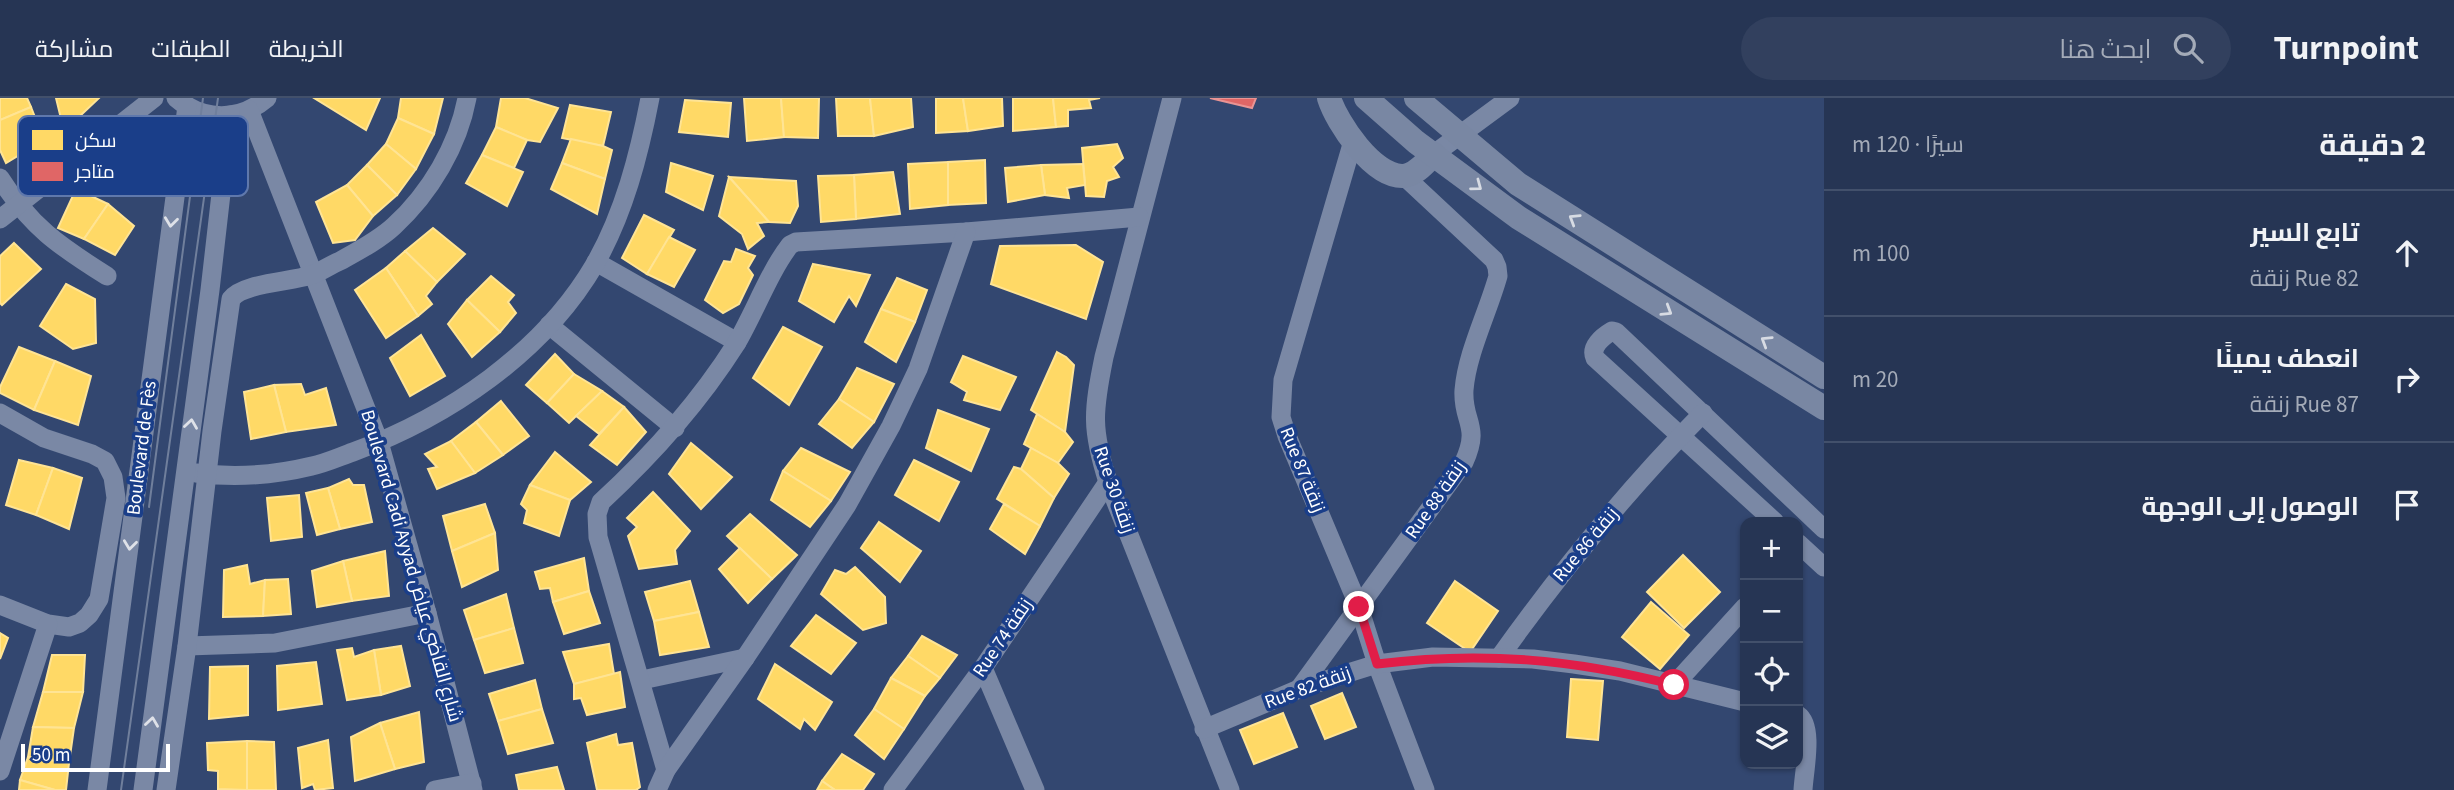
<!DOCTYPE html>
<html lang="ar">
<meta charset="utf-8">
<style>
body{margin:0;font-family:"Source Sans 3",Cairo,sans-serif;background:#32405e;color:#f1f3f6;direction:rtl}
.controls{position:absolute;right:21px;bottom:21px;display:grid;overflow:hidden;border-radius:14px;box-shadow:0 2px 5px #0004}
.controls button{width:63px;height:63px;display:grid;place-items:center;padding:0;border:0;border-bottom:2px solid #42506b;background:#263554;color:#f1f3f6;font:35px sans-serif}
.scale{position:absolute;left:21px;bottom:18px;width:149px;box-sizing:border-box;padding-left:7px;border:4px solid #fff;border-top:0;font-size:19px;line-height:24px;white-space:nowrap;color:#fff;-webkit-text-stroke:5px #1a3e89;paint-order:stroke}
.stop{position:absolute;width:21px;height:21px;margin:-16px;border:5px solid #e11d48;border-radius:50%;background:#fff}
.stop.end{background:#e11d48;border-color:#fff;box-shadow:0 2px 7px #0008}
.list{margin:0;padding:0;list-style:none}
h2{display:flex;justify-content:space-between;align-items:center;height:91px;margin:0;padding:0 28px;font-size:30px}
h2 small{font-size:23px;font-weight:400;color:#a4abb8}
.list li{display:grid;grid-template-columns:46px 1fr auto;gap:21px;align-items:center;box-sizing:border-box;height:126px;padding:0 28px;border-top:2px solid #42506b}
.list b{display:block;font-size:26px;white-space:nowrap}
.list p{margin:0;font-size:23px;white-space:nowrap;color:#a4abb8}
.list em{font-size:23px;font-style:normal;color:#a4abb8}
.icon{flex:none;width:38px;height:38px;fill:none;stroke:currentColor;stroke-width:2;stroke-linecap:round;stroke-linejoin:round}
.map{position:relative;flex:none;width:1824px;height:692px;overflow:hidden;direction:ltr}
header{display:flex;align-items:center;gap:42px;box-sizing:border-box;height:98px;padding:0 35px;background:#263554;border-bottom:2px solid #42506b}
header strong{font-size:33px}
nav{display:flex;gap:38px;margin-inline-start:auto;font-size:24px}
.search{width:490px;height:63px;background:#32405e;display:flex;align-items:center;gap:18px;box-sizing:border-box;padding:0 24px;border-radius:38px;color:#a4abb8;font-size:26px}
main{display:flex}
aside{flex:1;background:#263554}
.map>svg:first-child{display:block}
</style>
<header>
<strong>Turnpoint</strong>
<div class="search"><svg class="icon" aria-label="search" viewBox="0 0 24 24"><circle cx="10" cy="10" r="6"/><path d="M15 15l6 6"/></svg>ابحث هنا</div>
<nav><a>الخريطة</a><a>الطبقات</a><a>مشاركة</a></nav>
</header>
<main>
<aside>
<h2>2 دقيقة<small>سيرًا · 120 m</small></h2>
<ul class="list">
<li><svg class="icon" aria-label="ahead" viewBox="0 0 24 24"><path d="M12 20V5M6 11l6-6 6 6"/></svg><div><b>تابع السير</b><p>Rue 82 زنقة</p></div><em>100 m</em></li>
<li><svg class="icon" aria-label="right" viewBox="0 0 24 24"><path d="M7 20v-9h11M14 6l5 5-5 5"/></svg><div><b>انعطف يمينًا</b><p>Rue 87 زنقة</p></div><em>20 m</em></li>
<li><svg class="icon" aria-label="arrive" viewBox="0 0 24 24"><path d="M6 21V4h12l-3 4 3 4H6"/></svg><div><b>الوصول إلى الوجهة</b></div></li>
</ul>
</aside>
<div class="map">
<svg width="1824" height="692" viewBox="0 0 1824 692">
<rect width="100%" height="100%" fill="#334770"/>
<!-- homes -->
<g fill="#ffd966" stroke="#ffe494" stroke-width="2">
<polygon points="0,0 27,0 31,9 0,22"/>
<polygon points="56,0 99,0 64,33"/>
<polygon points="314,0 380,0 366,32"/>
<polygon points="401,0 443,0 434,36 398,20"/>
<polygon points="501,0 525,0 558,10 540,44 527,42 496,29"/>
<polygon points="744,0 781,0 784,39 747,43"/>
<polygon points="781,0 819,0 818,40 784,39"/>
<polygon points="836,0 870,0 874,38 838,38"/>
<polygon points="870,0 911,0 913,29 874,38"/>
<polygon points="936,0 963,0 968,33 936,35"/>
<polygon points="963,0 1002,0 1003,28 968,33"/>
<polygon points="1013,0 1053,0 1056,29 1013,33"/>
<polygon points="1053,0 1100,0 1089,2 1091,10 1068,12 1068,28 1056,29"/>
<polygon points="685,2 731,5 728,39 679,34"/>
<polygon points="570,7 611,14 603,48 562,40"/>
<polygon points="31,9 44,42 6,65 0,52 0,22"/>
<polygon points="398,20 434,36 416,71 386,46"/>
<polygon points="496,29 527,42 514,70 482,57"/>
<polygon points="571,41 603,48 612,52 605,81 562,65"/>
<polygon points="386,46 416,71 397,97 367,67"/>
<polygon points="1117,46 1123,60 1113,69 1119,79 1107,83 1104,99 1086,98 1082,50"/>
<polygon points="482,57 523,74 507,108 466,85"/>
<polygon points="985,62 986,105 948,107 948,64"/>
<polygon points="948,64 948,107 910,111 908,66"/>
<polygon points="562,65 605,81 597,116 551,91"/>
<polygon points="671,65 713,78 703,112 666,94"/>
<polygon points="1083,66 1085,87 1067,90 1069,100 1045,97 1041,67"/>
<polygon points="367,67 397,97 373,118 347,87"/>
<polygon points="1041,67 1045,97 1008,104 1005,70"/>
<polygon points="893,74 900,116 856,121 854,77"/>
<polygon points="854,77 856,121 821,124 818,78"/>
<polygon points="729,79 796,83 798,108 790,125 769,124"/>
<polygon points="729,79 769,124 757,125 764,138 748,151 742,136 719,118"/>
<polygon points="347,87 373,118 355,142 333,145 316,104"/>
<polygon points="76,91 108,106 84,141 58,130"/>
<polygon points="108,106 134,128 115,157 84,141"/>
<polygon points="644,117 674,132 647,176 622,160"/>
<polygon points="433,130 465,156 437,184 405,153"/>
<polygon points="669,139 695,152 674,189 647,176"/>
<polygon points="14,145 41,171 2,207 0,205 0,158"/>
<polygon points="1076,147 1103,164 1086,221 991,186 1000,148"/>
<polygon points="736,151 755,158 748,170 753,177 739,206 723,215 705,202 724,163 731,164"/>
<polygon points="405,153 437,184 426,198 432,206 418,218 386,170"/>
<polygon points="813,166 870,177 856,208 849,198 834,224 799,203"/>
<polygon points="386,170 418,218 386,240 355,192"/>
<polygon points="491,178 514,197 508,204 516,215 500,234 467,202"/>
<polygon points="897,180 927,192 915,224 881,211"/>
<polygon points="66,186 95,201 96,245 73,251 40,228"/>
<polygon points="467,202 500,234 472,259 448,226"/>
<polygon points="881,211 915,224 896,264 865,244"/>
<polygon points="783,229 822,249 789,307 753,280"/>
<polygon points="421,237 445,278 410,298 390,260"/>
<polygon points="19,249 55,263 34,312 0,295 0,289"/>
<polygon points="1057,254 1066,259 1074,267 1065,334 1031,312"/>
<polygon points="555,256 574,276 547,305 526,287"/>
<polygon points="963,258 1016,279 1000,312 964,302 967,294 951,284"/>
<polygon points="55,263 91,278 78,327 34,312"/>
<polygon points="857,270 894,286 874,324 839,301"/>
<polygon points="574,276 602,293 569,325 547,305"/>
<polygon points="301,286 305,297 326,290 336,327 286,334 274,287"/>
<polygon points="274,287 286,334 251,341 244,294"/>
<polygon points="602,293 624,309 599,336 576,318"/>
<polygon points="839,301 874,324 852,350 819,326"/>
<polygon points="501,303 529,338 503,357 476,324"/>
<polygon points="624,309 646,334 617,367 590,347"/>
<polygon points="938,312 989,331 971,373 926,350"/>
<polygon points="1037,316 1065,334 1073,344 1058,365 1024,346"/>
<polygon points="476,324 503,357 475,375 451,343"/>
<polygon points="451,343 475,375 437,391 428,371 437,369 425,356"/>
<polygon points="691,345 732,379 701,411 669,376"/>
<polygon points="801,350 850,374 831,403 783,373"/>
<polygon points="1031,350 1058,365 1069,376 1054,400 1021,371"/>
<polygon points="555,354 591,384 570,402 530,387"/>
<polygon points="19,362 53,370 36,417 6,407"/>
<polygon points="914,362 959,384 939,423 895,397"/>
<polygon points="1014,369 1021,371 1054,400 1040,428 997,401"/>
<polygon points="53,370 82,380 69,431 36,417"/>
<polygon points="783,373 831,403 810,429 771,402"/>
<polygon points="349,381 353,387 364,387 372,424 340,431 328,390"/>
<polygon points="530,387 570,402 559,438 524,425 527,412 521,406"/>
<polygon points="328,390 340,431 317,437 306,395"/>
<polygon points="653,394 690,433 675,452 677,466 639,471 628,438 637,429 627,420"/>
<polygon points="299,397 302,439 271,443 267,400"/>
<polygon points="485,406 495,435 452,453 443,418"/>
<polygon points="1004,406 1040,428 1025,456 990,431"/>
<polygon points="750,416 797,457 772,481 727,438"/>
<polygon points="879,424 921,453 900,484 861,450"/>
<polygon points="495,435 498,472 462,489 452,453"/>
<polygon points="740,450 772,481 748,505 719,471"/>
<polygon points="385,453 389,498 352,503 343,463"/>
<polygon points="1683,457 1720,494 1684,530 1647,494"/>
<polygon points="584,460 589,493 553,504 550,490 540,491 535,474"/>
<polygon points="343,463 352,503 317,509 312,473"/>
<polygon points="247,467 250,486 265,482 263,518 223,519 224,472"/>
<polygon points="855,469 885,499 886,525 863,532 821,496 835,472 846,476"/>
<polygon points="288,481 291,516 263,518 265,482"/>
<polygon points="690,483 699,514 654,523 645,494"/>
<polygon points="1455,483 1498,513 1470,554 1427,525"/>
<polygon points="589,493 600,525 564,536 553,504"/>
<polygon points="506,496 514,530 474,542 464,512"/>
<polygon points="1651,504 1689,537 1660,571 1622,539"/>
<polygon points="699,514 709,549 660,557 654,523"/>
<polygon points="816,517 856,545 831,576 791,548"/>
<polygon points="514,530 523,565 485,575 474,542"/>
<polygon points="0,535 8,540 0,561"/>
<polygon points="922,538 957,557 940,580 908,558"/>
<polygon points="609,546 614,576 574,586 563,554"/>
<polygon points="401,548 410,588 381,597 374,552"/>
<polygon points="352,550 354,559 374,552 381,597 347,602 337,552"/>
<polygon points="52,557 85,557 83,594 43,594"/>
<polygon points="908,558 940,580 925,598 891,580"/>
<polygon points="316,564 322,606 278,612 277,568"/>
<polygon points="775,566 832,604 815,632 804,621 800,631 758,601"/>
<polygon points="248,568 248,617 209,621 210,569"/>
<polygon points="620,574 625,609 587,617 581,600 574,601 574,586"/>
<polygon points="891,580 925,598 904,631 874,611"/>
<polygon points="1571,581 1603,583 1598,642 1567,639"/>
<polygon points="535,582 542,611 498,623 489,596"/>
<polygon points="43,594 83,594 74,630 33,629"/>
<polygon points="1342,595 1356,629 1325,641 1311,608"/>
<polygon points="542,611 553,645 508,656 498,623"/>
<polygon points="874,611 904,631 884,661 855,637"/>
<polygon points="419,614 424,664 395,671 380,625"/>
<polygon points="1283,615 1297,649 1254,666 1240,632"/>
<polygon points="380,625 395,671 355,683 351,639"/>
<polygon points="33,629 74,630 69,665 28,659"/>
<polygon points="616,636 618,647 632,645 640,689 636,692 597,692 587,645"/>
<polygon points="328,642 333,690 315,692 313,686 302,690 298,650"/>
<polygon points="247,643 274,644 276,692 247,692"/>
<polygon points="247,643 247,692 218,691 218,673 208,672 207,645"/>
<polygon points="842,656 874,676 863,692 835,692 822,683"/>
<polygon points="28,659 69,665 66,692 55,692 20,682"/>
<polygon points="557,669 564,692 519,692 516,677"/>
<polygon points="20,682 55,692 19,692"/>
<polygon points="822,683 835,692 817,692"/>
</g>
<!-- shops -->
<polygon fill="#e06666" stroke="#e99494" stroke-width="2" points="1210,0 1256,0 1252,10"/>
<g fill="none" stroke-linecap="round" stroke-linejoin="round">
<!-- minor -->
<g stroke="#7a88a5" stroke-width="19">
<path d="M176,0C203,23 239,24 267,0"/>
<path d="M1172,0L1104,259C1093,313 1091,331 1108,384L1230,692"/>
<polyline points="249,12 379,344 427,515 473,692"/>
<polyline points="1353,43 1283,282 1281,319 1287,338 1359,509 1377,566 1425,692"/>
<polyline points="1434,56 1510,0"/>
<path d="M0,80C30,128 59,148 107,178"/>
<polyline points="0,121 154,0"/>
<polyline points="596,164 737,244"/>
<polyline points="549,227 675,330"/>
<polyline points="0,315 44,340 92,356 105,363 113,379 116,400 99,501 89,517 80,525 69,529 48,526 0,507"/>
<path d="M196,375C235,380 275,377 312,368C326,365 339,359 353,354C448,319 543,255 595,166C624,115 639,57 650,0"/>
<path d="M1775,424L1595,260C1590,249 1602,239 1612,233L1616,234L1824,431"/>
<polyline points="1798,445 1824,469"/>
<polyline points="187,548 275,545 427,515"/>
<path d="M1499,560C1561,473 1628,391 1703,315"/>
<polyline points="983,570 1035,692"/>
<polyline points="642,582 745,560"/>
<polyline points="1674,587 1745,509"/>
<path d="M1299,591L1464,364C1481,327 1462,324 1464,292C1467,255 1488,214 1498,178L1497,169L1494,162L1404,78"/>
<path d="M1798,617C1814,628 1804,673 1803,692"/>
<polyline points="1204,631 1299,591 1348,575 1377,566 1433,559 1533,561 1574,566 1620,573 1745,604"/>
<path d="M666,672L598,439L597,416L601,404C653,356 698,306 736,246C754,216 769,174 790,147L796,144L966,134L1139,119"/>
<polyline points="0,673 48,526"/>
<polyline points="97,692 187,8"/>
<polyline points="143,692 210,192 230,17"/>
<path d="M166,692L187,548L212,333L231,201C242,185 291,184 311,177C321,174 330,167 340,163C358,153 379,142 394,128C430,95 458,48 467,0"/>
<polyline points="435,692 472,685"/>
<polyline points="657,692 666,672 745,560 847,407 891,328 918,271 966,134"/>
<polyline points="893,692 983,570 1108,384"/>
</g>
<!-- major -->
<g stroke="#7987a3" stroke-width="24">
<path d="M1329,0C1337,25 1373,79 1403,78C1416,77 1426,64 1434,56"/>
<polyline points="1366,0 1416,44 1519,120 1824,310"/>
<polyline points="1416,0 1518,86 1824,279"/>
</g>
<!-- tram -->
<g stroke="#707f9c" stroke-width="2">
<polyline points="149,409 203,0"/>
<polyline points="121,692 218,0"/>
</g>
</g>
<!-- one-way arrows -->
<defs><path id="oneway-chevron" d="M-2-3.5L2.5 0L-2 3.5" fill="none" stroke-width="1.6" stroke-linecap="round" stroke-linejoin="round" transform="scale(1.75)"/></defs>
<g stroke="#d7dbe3">
<use href="#oneway-chevron" transform="translate(1477 88) rotate(37)"/>
<use href="#oneway-chevron" transform="translate(1574 121) rotate(-148)"/>
<use href="#oneway-chevron" transform="translate(1667 213) rotate(32)"/>
<use href="#oneway-chevron" transform="translate(1766 243) rotate(-148)"/>
</g>
<g stroke="#dee1e8">
<use href="#oneway-chevron" transform="translate(171 124) rotate(97)"/>
<use href="#oneway-chevron" transform="translate(191 326) rotate(-82)"/>
<use href="#oneway-chevron" transform="translate(130 447) rotate(97)"/>
<use href="#oneway-chevron" transform="translate(152 624) rotate(-82)"/>
</g>
<g fill="none" stroke-linecap="round" stroke-linejoin="round">
<!-- route -->
<path stroke="#e11d48" stroke-width="9" d="M1359,509L1377,566C1481,553 1573,561 1674,587"/>
</g>
<g text-anchor="middle" dominant-baseline="central" stroke-width="7" stroke-linejoin="round" paint-order="stroke">
<!-- street labels -->
<g font-size="19" fill="#fff" stroke="#1a3e89">
<text transform="translate(142 350) rotate(-83)">Boulevard de Fès</text>
<text transform="translate(1302 372) rotate(68)">Rue 87 زنقة</text>
<text transform="translate(1114 392) rotate(71)">Rue 30 زنقة</text>
<text transform="translate(1436 402) rotate(-55)">Rue 88 زنقة</text>
<text transform="translate(1586 447) rotate(-50)">Rue 86 زنقة</text>
<text transform="translate(411 468) rotate(74)">Boulevard Cadi Ayyad شارع القاضي عياض</text>
<text transform="translate(1003 540) rotate(-56)">Rue 74 زنقة</text>
<text transform="translate(1308 590) rotate(-20)">Rue 82 زنقة</text>
</g>
</g>
<!-- legend -->
<rect x="18" y="18" width="230" height="80" rx="10" fill="#1a3e89" stroke="#5f78ac" stroke-width="2"/>
<rect x="32" y="32" width="31" height="20" fill="#ffd966"/>
<rect x="32" y="64" width="31" height="19" fill="#e06666"/>
<g font-size="19" fill="#fff">
<text x="75" y="49">سكن</text>
<text x="75" y="80">متاجر</text>
</g>
</svg>
<div class="controls">
<button>+</button>
<button>−</button>
<button><svg class="icon" aria-label="locate" viewBox="0 0 24 24"><circle cx="12" cy="12" r="6"/><path d="M12 2v4M12 18v4M2 12h4M18 12h4"/></svg></button>
<button><svg class="icon" aria-label="layers" viewBox="0 0 24 24"><path d="M12 4l9 5-9 5-9-5zM3 14l9 5 9-5"/></svg></button>
</div>
<div class="scale">50 m</div>
<div class="stop" style="left:1674px;top:587px"></div>
<div class="stop end" style="left:1359px;top:509px"></div>
</div>
</main>
